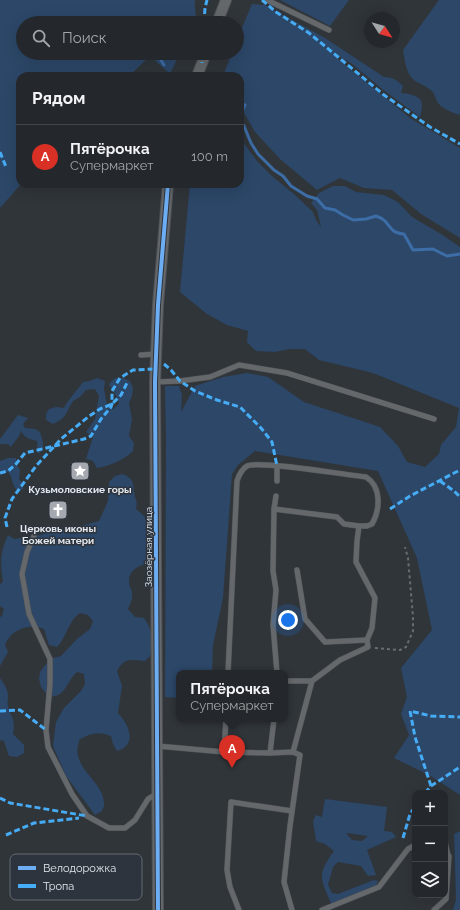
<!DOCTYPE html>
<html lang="ru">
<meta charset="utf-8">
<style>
body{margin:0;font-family:Raleway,sans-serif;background:#303438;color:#f1f3f6}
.controls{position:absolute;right:12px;bottom:12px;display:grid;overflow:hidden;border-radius:8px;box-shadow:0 4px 16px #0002}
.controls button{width:36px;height:36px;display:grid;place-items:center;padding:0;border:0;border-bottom:1px solid #414448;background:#24282c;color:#f1f3f6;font:20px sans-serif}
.compass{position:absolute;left:364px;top:12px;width:36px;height:36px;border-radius:50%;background:#24282c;box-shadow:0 4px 16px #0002;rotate:126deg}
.you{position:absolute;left:288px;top:620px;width:14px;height:14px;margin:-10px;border:3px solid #fff;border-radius:50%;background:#1a73e8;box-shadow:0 0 0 6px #1a73e833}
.badge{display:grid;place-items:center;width:26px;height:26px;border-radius:50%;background:#d93025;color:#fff;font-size:13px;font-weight:700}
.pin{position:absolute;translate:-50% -33px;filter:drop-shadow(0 1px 2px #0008)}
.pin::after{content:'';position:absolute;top:21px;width:14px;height:12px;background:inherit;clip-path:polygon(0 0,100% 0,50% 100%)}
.popup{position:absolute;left:176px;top:670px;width:112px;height:52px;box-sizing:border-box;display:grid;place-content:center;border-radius:8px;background:#24282c;filter:drop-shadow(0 1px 3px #0005);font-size:13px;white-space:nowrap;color:#a3a6a9}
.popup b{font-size:15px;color:#f1f3f6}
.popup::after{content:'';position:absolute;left:50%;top:100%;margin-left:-8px;border:8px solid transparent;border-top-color:#24282c}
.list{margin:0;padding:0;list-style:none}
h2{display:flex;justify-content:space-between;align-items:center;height:52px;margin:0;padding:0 16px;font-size:17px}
h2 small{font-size:13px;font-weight:400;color:#a3a6a9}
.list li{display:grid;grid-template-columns:26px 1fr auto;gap:12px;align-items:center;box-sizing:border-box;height:64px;padding:0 16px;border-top:1px solid #414448}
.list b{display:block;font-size:15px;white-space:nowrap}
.list p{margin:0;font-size:13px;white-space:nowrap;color:#a3a6a9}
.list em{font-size:13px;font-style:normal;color:#a3a6a9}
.icon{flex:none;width:22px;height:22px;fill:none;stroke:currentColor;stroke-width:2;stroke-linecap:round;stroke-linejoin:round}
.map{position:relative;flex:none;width:460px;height:910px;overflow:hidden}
.search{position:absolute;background:#24282c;box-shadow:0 4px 16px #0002;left:16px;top:16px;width:228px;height:44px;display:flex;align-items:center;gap:10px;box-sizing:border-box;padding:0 14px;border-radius:22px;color:#a3a6a9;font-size:15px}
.panel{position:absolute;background:#24282c;box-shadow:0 4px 16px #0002;left:16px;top:72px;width:228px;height:116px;border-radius:12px}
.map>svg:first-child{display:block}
</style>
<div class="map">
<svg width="460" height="910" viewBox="0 0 460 910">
<rect width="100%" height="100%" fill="#30353a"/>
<!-- green -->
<g fill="#2c4768" fill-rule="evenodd">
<path d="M0,0H195C194,8 197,16 195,23H23V53H180L170,74L150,56L129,76H20V184H21L0,208Z"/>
<polygon points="280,0 349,0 330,26"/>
<path d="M439,0H460V115C453,113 443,109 438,103C436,100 435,96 433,92C429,88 423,85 417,82C406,76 405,61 403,50Z"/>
<path d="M252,4L265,5L325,38L384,77C392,77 397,80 403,86L401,93C418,95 426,97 420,117L382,89L351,63L340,57L337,58L410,118L460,148V238L421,214L392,190L364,188L340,178L317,190L280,159L255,132L240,106V76H223L232,53H237V40Z"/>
<polygon points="240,138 257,161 272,176 295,195 313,212 316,220 321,227 317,210 311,203 319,193 333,186 345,186 356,192 384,195 398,202 412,217 441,234 460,247 460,795 429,775 394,758 409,735 401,714 407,697 401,668 432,630 417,558 378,471 255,451 238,465 232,474 223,598 213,645 212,673 179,673 179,698 165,697 166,439 165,386 179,386 182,395 181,412 195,386 223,377 247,373 268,377 304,402 380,427 398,446 407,462 425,467 439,454 441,445 456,427 459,408 373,373 319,360 305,349 289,349 275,352 256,351 247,342 248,331 227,325 207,314 180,292 190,184 240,184"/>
<path d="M97,378L105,381L104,389L107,405L113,409L119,404C118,395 112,392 109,384L115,378H123L130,381L133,388L132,396L129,403L132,419L129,436L134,443L133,451C125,459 108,467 97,468L93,461L86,459L93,437L86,432L95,419L99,396L95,389L86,390L80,397L73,401C66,412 67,418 53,424L46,420V414L49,409L56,407L64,408C69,398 77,391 83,382L90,381Z"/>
<path d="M18,415L28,418L23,424L25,428L35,429L40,432L43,442V450L38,454L37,441C29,439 25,438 21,431L19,436L11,447L8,444H0V439Z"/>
<path d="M8,458H16V464L20,470L19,479L23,484V489L18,491C10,484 14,478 8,472L0,473V461Z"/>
<path d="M123,474C133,479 133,481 134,492C135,500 138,500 136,509L144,516L147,523L149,556L146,564C134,567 126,574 130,587C131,589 132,591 132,593C133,599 130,604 128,609L135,617L144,618L148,624L151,632L152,648L150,656L145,661C132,660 124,657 117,671L122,686L118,713C129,725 138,744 117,751L113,744L111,736C99,731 91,733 80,739C68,767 102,779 104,802C105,805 103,808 102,811L95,815L66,776L53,746L56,722L64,708L81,691L85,684L84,674L77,672C65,683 67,696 49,697L41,687L39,679L40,672L50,659L61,656L77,639L90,629L93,621L88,615L80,613C68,621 67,637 57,647L49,645L44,629C29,623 11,629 5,645L8,652L0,666V617L2,616L4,609L0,606V584L3,582C0,562 0,553 8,535L14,539L41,535L54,529H65L75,534L84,525L99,521L108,501L109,482L115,476Z"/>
<path d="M0,678C4,684 8,689 8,696C8,700 7,702 8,706C11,718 16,719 13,734L24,745V753L17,757L9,756L4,741L0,740Z"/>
<path d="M325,799L387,807L384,831L392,832L396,837L367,850L376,875L368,876L361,866L338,862L333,867L328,885L332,893L338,894L374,880L378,881L376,886L335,903H331C320,877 317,875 334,851L325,844L316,841L313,821L316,815L322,817ZM346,833H347L368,836L362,841L352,840Z"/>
<polygon points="460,831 460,910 453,910 456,900 454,834"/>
</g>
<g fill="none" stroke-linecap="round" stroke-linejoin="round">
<!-- stream -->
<g stroke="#3d6da7" stroke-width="3">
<polyline points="145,53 153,58 159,57 164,65"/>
<polyline points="240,104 245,105 240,115"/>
<path d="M240,123L244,126L251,143L258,154L274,170L283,176L291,186L307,196L317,199L325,208L335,210L343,215L353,220L366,219L376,216C379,217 383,219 385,221C392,229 392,233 404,234L413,250L433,249L447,256L460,254"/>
</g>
<!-- service casing -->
<g stroke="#4e5156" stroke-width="6">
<g id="service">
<polyline points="267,0 329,30"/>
<polyline points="141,355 156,354"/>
<polyline points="155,382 180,381 210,377 239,365 287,373 434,419"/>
<polyline points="277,481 277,466"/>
<polyline points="274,509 276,496"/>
<polyline points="34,536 27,552 22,574 29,614 50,659 50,684 46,730 48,747 72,794 87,816 109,828 125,828 135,820 148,799 156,794"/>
<polyline points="297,570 305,619 325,642 367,640"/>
<path d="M228,673L237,481C239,475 242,469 247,466C259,460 347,475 366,477C382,487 380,510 372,524L367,526H359"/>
<polyline points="277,673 273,625 276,590 273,571 274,509 337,517 344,524 359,526 357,541 356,562 375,598 372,628 367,640 368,647 340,660 312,681 285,681"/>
<polyline points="157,746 224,752 270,753 293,752 300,755 290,826 284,882 292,910"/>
<polyline points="224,752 226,719"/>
<polyline points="293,752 312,681"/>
<polyline points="270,753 274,719"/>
<polyline points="445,820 445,811"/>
<polyline points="445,842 448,855"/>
<polyline points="239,910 230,887 227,870 231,802 292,811"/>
<polyline points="322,910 379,887 408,849 415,845"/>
<polyline points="434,910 446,899 449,856 445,853"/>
</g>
</g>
<!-- minor casing -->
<g stroke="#4e5156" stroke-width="12">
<g id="minor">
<polyline points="217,23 226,0"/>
<polyline points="197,76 206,53"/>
<polyline points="158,910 155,382 158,305 168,184"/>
</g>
</g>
<!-- path -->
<polyline stroke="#6a6d70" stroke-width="2" stroke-dasharray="3 3" stroke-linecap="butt" points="375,648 400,650 406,647 413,631 413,617 408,558 405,547"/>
<!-- service -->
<use href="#service" stroke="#65686b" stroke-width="5"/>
<!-- minor -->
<use href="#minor" stroke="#65686b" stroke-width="10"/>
<!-- quiet -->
<g stroke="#46acf6" stroke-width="3" stroke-dasharray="6 3" stroke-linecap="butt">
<polyline points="262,0 276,12 309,33 384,95 430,127 460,144"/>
<polyline points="204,23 205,8 207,0"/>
<polyline points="202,53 202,63"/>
<polyline points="0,152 6,167"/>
<polyline points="164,364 171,370 180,381 195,391 217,400 240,407 261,428 272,442 277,466"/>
<polyline points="0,473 8,471 16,464 25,453 84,439 91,436 101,419 111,407 112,404 112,391 120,378 133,370 156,369"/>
<polyline points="440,481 454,491 460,497"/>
<polyline points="390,509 410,496 460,470"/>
<polyline points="7,527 5,518 12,499 36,466 61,439 88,417 100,409 112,404 121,395 127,383"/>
<polyline points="0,711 20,710 46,730"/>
<polyline points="431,786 415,737 410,711 431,716 460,717"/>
<polyline points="425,793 431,786 460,767"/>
<polyline points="0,798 10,803 87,816"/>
<polyline points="6,835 34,823 79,818"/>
<polyline points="403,838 410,814 415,807"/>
</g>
<!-- cycleway casing -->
<g stroke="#2d343d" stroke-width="6">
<polyline id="cycleway" points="158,910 155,382 158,305 168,184"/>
</g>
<!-- cycleway -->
<use href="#cycleway" stroke="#6dadf4" stroke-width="4"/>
</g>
<!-- icons -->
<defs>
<g id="sight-square" transform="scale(1)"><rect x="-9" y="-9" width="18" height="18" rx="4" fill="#a5a9af" stroke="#2d343d"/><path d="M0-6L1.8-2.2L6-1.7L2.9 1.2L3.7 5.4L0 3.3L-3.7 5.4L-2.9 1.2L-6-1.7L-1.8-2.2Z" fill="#fff"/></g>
<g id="church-square" transform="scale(1)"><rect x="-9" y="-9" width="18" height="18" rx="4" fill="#a5a9af" stroke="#2d343d"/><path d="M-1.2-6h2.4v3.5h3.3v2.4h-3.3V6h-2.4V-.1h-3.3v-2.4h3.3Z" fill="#fff"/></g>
</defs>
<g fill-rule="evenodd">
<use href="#sight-square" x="80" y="471"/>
<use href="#church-square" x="58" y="510"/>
</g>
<g text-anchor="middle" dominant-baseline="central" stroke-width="3" stroke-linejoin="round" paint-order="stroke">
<!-- poi labels -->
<g font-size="10" font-weight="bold" fill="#e4e8ee" stroke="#2d343d">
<text x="80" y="489">Кузьмоловские горы</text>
<text x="58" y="528">Церковь иконы<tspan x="58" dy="12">Божей матери</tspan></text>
</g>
<!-- street labels -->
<g font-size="10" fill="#e4e8ee" stroke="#2d343d">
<text transform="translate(148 547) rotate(-90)">Заозёрная улица</text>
</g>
</g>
<!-- legend -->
<rect x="10" y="854" width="132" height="46" rx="6" fill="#2d343d" stroke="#646a72" stroke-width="1"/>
<rect x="18" y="866" width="18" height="4" fill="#6dadf4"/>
<rect x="18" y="884" width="18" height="4" fill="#46acf6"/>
<g font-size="11" fill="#e4e8ee">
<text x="43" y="872">Велодорожка</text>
<text x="43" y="890">Тропа</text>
</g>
</svg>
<div class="controls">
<button>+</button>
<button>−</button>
<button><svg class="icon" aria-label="layers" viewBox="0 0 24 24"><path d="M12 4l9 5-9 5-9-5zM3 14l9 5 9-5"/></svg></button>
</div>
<svg class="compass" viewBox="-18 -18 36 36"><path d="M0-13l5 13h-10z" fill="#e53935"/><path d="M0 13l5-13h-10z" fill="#a3a6a9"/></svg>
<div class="you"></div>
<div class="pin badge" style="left:232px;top:768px">A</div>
<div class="popup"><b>Пятёрочка</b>Супермаркет</div>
<div class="search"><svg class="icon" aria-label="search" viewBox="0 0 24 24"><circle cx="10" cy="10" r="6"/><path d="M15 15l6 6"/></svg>Поиск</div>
<section class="panel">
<h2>Рядом<small></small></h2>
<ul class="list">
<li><span class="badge">A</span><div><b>Пятёрочка</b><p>Супермаркет</p></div><em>100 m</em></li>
</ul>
</section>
</div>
